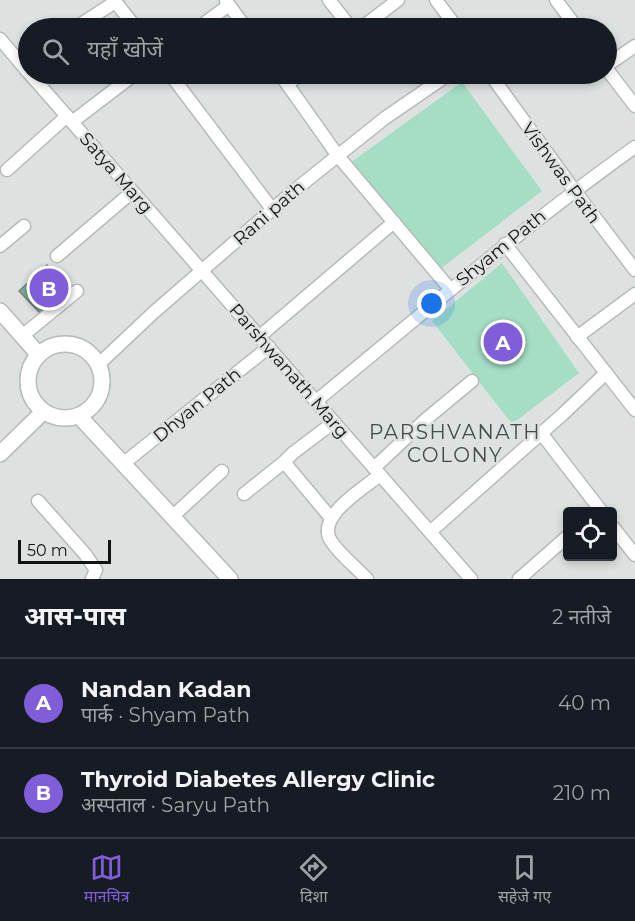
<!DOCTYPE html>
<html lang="hi">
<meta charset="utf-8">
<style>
body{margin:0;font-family:Montserrat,"Noto Sans Devanagari",sans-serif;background:#20242c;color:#f1f3f6}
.controls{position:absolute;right:18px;bottom:18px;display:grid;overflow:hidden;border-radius:6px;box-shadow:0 3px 9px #0003}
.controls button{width:54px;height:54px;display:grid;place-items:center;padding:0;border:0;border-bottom:2px solid #363941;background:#171b24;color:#f1f3f6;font:30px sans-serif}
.scale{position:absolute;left:18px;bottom:15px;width:93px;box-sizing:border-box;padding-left:6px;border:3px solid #121413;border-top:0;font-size:16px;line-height:21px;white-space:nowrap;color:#121413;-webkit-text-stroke:4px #dde2e0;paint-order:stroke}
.you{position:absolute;left:432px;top:304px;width:21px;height:21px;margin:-15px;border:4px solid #fff;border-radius:50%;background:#1a73e8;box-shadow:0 0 0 9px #1a73e833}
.badge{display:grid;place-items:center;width:39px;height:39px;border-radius:50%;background:#815ed9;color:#fff;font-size:20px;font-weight:700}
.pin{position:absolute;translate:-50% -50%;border:3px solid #fff;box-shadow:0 2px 6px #0006}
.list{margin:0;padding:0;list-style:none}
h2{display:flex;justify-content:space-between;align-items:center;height:78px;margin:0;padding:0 24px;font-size:26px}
h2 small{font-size:20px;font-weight:400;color:#9ea1a6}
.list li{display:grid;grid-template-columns:39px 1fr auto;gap:18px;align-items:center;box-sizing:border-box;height:90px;padding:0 24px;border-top:2px solid #363941}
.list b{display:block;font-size:22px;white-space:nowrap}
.list p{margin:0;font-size:20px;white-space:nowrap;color:#9ea1a6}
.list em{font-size:20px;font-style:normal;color:#9ea1a6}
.icon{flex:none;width:33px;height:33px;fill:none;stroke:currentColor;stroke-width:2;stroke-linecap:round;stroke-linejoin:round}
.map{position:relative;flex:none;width:635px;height:579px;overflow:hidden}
.search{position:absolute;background:#171b24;box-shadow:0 3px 9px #0003;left:18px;right:18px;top:18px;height:66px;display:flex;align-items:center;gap:15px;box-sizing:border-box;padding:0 21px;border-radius:33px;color:#9ea1a6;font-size:22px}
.sheet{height:258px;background:#171b24}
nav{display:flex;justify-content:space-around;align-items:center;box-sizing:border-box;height:84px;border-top:2px solid #363941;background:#171b24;font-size:16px;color:#9ea1a6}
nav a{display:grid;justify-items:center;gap:3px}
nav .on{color:#815ed9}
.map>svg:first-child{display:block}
</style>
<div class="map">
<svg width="635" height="579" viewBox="0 0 635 579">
<rect width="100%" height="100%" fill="#dde2e0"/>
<!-- green -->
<g fill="#a5dec5">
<polygon points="462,82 542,191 439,270 350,163"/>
<polygon points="502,263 579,373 512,424 432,321"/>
</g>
<!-- building -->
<polygon fill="#72b699" stroke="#808482" stroke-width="1.5" points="47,265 69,287 42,315 19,291"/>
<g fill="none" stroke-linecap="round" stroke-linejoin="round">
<!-- minor casing -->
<g stroke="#b6bbb9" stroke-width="15">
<g id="minor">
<polyline points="114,0 136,28"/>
<polyline points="329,0 351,28"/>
<polyline points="436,0 457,28"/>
<polyline points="556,0 577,28"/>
<polyline points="226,1 246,28"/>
<polyline points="75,28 115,2"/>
<polyline points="198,28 229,5"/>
<polyline points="361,28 398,0"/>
<polyline points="0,39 28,72"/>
<polyline points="606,66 635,46"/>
<polyline points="606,68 635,106"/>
<polyline points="30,74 471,579"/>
<polyline points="170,74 272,209"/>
<polyline points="280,74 338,156 450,289"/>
<polyline points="490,74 574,190 635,270"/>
<polyline points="287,84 301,74"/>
<polyline points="72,122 135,74"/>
<polyline points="7,170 67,116"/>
<polyline points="505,244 635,410"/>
<polyline points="0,246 24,226"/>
<polyline points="57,256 132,192"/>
<polyline points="22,336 77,291"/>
<polyline points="260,336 394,222"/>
<polyline points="577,337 635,294"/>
<polyline points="99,364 153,313 296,189 385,118 449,74"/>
<path d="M316,401C421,315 524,226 635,147"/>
<polyline points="541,433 602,512"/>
<polyline points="124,463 269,347"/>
<polyline points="374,468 425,420 472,381"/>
<polyline points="244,494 284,462"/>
<polyline points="38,501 85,554 96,570 92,579"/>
<polyline points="173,516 222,471"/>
<polyline points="330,517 284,462 293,453 334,422"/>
<polyline points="612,526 635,555"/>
<polyline points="430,532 563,414 606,373"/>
<path d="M367,579C356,567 340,555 331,541C315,517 364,488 380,475"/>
<polyline points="519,579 568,536"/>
</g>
</g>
<!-- tertiary casing -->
<g stroke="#b6bbb9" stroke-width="18">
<g id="tertiary">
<polyline points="0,311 39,355"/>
<circle cx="65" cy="381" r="37"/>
<polyline points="79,416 230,579"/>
<polyline points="0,454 43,412"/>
</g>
</g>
<!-- minor -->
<use href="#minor" stroke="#fff" stroke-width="12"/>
<!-- tertiary -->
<use href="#tertiary" stroke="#fff" stroke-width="15"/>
</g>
<g text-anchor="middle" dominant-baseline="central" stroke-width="5" stroke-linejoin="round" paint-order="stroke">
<!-- street labels -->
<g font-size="18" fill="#121413" stroke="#dde2e0">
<text transform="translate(116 173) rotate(49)">Satya Marg</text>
<text transform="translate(561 173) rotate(54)">Vishwas Path</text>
<text transform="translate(269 213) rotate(-41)">Rani path</text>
<text transform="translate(501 248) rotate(-39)">Shyam Path</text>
<text transform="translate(289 371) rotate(49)">Parshwanath Marg</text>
<text transform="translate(197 405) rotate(-39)">Dhyan Path</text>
</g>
<!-- neighbourhood labels -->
<g font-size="20" letter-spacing="1.5" fill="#474c49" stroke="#dde2e0">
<text x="455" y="432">PARSHVANATH<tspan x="455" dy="23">COLONY</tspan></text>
</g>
</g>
</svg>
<div class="controls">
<button><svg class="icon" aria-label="locate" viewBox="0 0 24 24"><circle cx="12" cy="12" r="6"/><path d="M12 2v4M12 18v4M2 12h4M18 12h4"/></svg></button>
</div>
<div class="scale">50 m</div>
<div class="you"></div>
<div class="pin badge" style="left:503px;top:342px">A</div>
<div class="pin badge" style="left:49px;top:288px">B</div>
<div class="search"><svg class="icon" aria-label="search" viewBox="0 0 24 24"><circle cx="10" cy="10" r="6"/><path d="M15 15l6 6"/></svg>यहाँ खोजें</div>
</div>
<section class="sheet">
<h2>आस-पास<small>2 नतीजे</small></h2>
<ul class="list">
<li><span class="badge">A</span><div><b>Nandan Kadan</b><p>पार्क · Shyam Path</p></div><em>40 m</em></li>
<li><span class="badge">B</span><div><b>Thyroid Diabetes Allergy Clinic</b><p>अस्पताल · Saryu Path</p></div><em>210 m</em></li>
</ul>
</section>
<nav>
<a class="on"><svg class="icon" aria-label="map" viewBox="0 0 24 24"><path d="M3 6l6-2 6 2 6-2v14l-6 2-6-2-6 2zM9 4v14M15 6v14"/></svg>मानचित्र</a>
<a><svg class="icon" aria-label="directions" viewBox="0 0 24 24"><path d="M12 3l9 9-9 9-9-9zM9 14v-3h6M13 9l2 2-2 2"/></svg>दिशा</a>
<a><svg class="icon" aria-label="saved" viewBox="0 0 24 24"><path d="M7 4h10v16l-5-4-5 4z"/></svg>सहेजे गए</a>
</nav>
